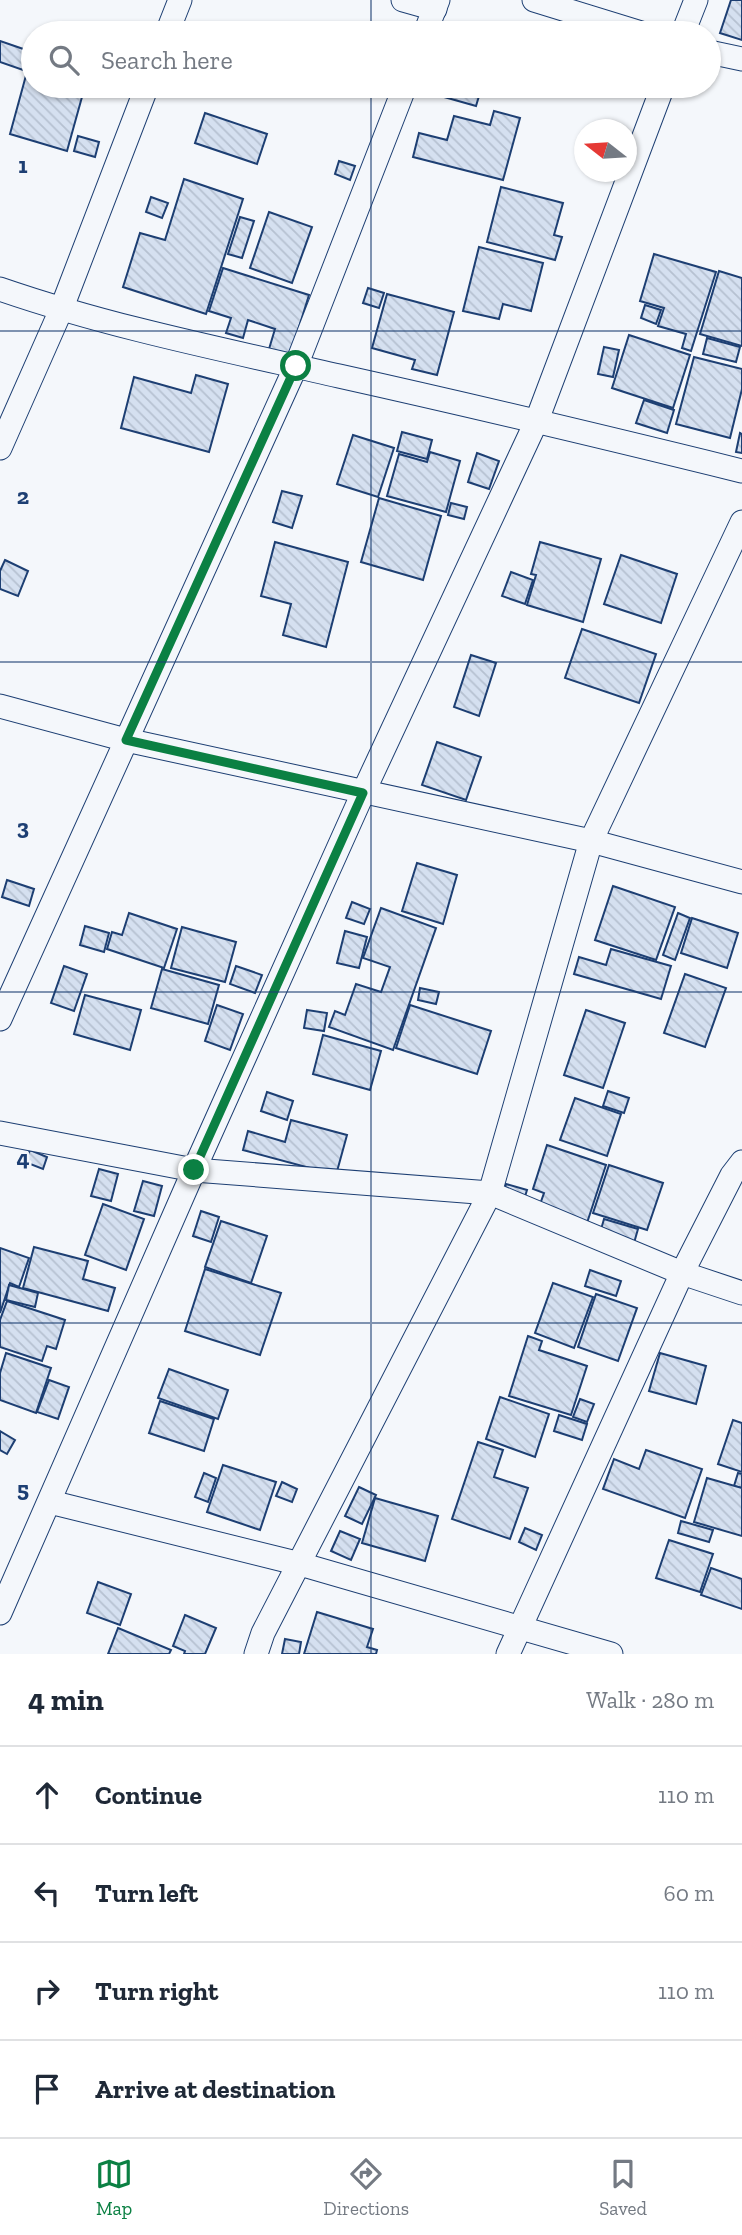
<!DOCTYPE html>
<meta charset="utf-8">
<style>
body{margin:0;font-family:"Zilla Slab",serif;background:#f6f6f7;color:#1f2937}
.compass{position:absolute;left:574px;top:119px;width:63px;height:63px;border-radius:50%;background:#fff;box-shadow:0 2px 5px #0004;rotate:287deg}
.stop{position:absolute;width:21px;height:21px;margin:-16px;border:5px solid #0b8043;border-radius:50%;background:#fff}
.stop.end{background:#0b8043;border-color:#fff;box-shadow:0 2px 7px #0008}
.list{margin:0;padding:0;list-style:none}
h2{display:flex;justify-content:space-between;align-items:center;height:91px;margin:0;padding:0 28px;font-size:30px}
h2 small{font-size:23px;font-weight:400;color:#747a83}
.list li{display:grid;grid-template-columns:46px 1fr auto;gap:21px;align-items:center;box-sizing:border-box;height:98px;padding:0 28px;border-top:2px solid #e0e1e3}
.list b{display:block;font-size:26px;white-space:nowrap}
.list em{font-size:23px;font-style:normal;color:#747a83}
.icon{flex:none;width:38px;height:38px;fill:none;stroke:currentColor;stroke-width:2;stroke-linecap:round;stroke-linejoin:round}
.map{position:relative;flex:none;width:742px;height:1654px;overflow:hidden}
.search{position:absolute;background:#fff;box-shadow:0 2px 5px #0004;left:21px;right:21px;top:21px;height:77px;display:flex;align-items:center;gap:18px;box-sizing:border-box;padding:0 24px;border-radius:38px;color:#747a83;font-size:26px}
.sheet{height:483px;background:#fff}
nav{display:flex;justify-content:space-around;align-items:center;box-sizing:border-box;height:98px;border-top:2px solid #e0e1e3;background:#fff;font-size:19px;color:#747a83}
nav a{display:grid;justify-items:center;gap:4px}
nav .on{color:#0b8043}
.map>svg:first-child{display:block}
</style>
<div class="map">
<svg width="742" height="1654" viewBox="0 0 742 1654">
<defs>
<pattern id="building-back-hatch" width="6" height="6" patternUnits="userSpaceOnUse" patternTransform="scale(1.75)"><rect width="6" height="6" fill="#d5e0f0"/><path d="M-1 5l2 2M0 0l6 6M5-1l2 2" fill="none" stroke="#b6c1d1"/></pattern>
</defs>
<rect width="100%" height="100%" fill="#f4f7fb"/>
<!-- building -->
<g fill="url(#building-back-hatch)" stroke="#1d3f73" stroke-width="2">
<polygon points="731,0 742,0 742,40 720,33"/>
<polygon points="0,41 29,51 23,70 0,62"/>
<polygon points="28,68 33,70 33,86 55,86 54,89 82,97 67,151 10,134"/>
<polygon points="439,86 482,86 476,106 437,95"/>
<polygon points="494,111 520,118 503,180 413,157 419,133 447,140 454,116 490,125"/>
<polygon points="205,113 267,134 257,164 195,143"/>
<polygon points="78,136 99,142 95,157 74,151"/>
<polygon points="339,161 355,166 350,180 335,174"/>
<polygon points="184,179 243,199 206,314 123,287 140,233 165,240"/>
<polygon points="501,187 563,203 554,235 562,237 555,260 487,242"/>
<polygon points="151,197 168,203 162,218 146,212"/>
<polygon points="269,212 312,227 292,283 250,268"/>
<polygon points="240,217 254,221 242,258 228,254"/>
<polygon points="479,247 543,263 531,311 503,304 499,319 463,311"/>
<polygon points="654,254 716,272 691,351 682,348 686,334 658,326 664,308 640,301"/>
<polygon points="223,268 309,295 290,356 269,349 275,329 248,320 243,338 226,333 231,318 209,311"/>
<polygon points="719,271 742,278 742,346 700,334"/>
<polygon points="368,288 384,293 379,308 363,303"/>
<polygon points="387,294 454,312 437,375 412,369 415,360 372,348"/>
<polygon points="645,305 661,310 656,324 641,318"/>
<polygon points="629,335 690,355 673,408 612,388"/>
<polygon points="707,338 740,347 736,362 703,354"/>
<polygon points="604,347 619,350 613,377 598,374"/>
<polygon points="694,357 742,369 742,389 730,438 676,424"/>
<polygon points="196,375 228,384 209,452 121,428 134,377 191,393"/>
<polygon points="644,400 674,410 667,433 636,423"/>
<polygon points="402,432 432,440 427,459 397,451"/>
<polygon points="740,433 742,434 742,453 736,452"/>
<polygon points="353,435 394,448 378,497 337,484"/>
<polygon points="430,452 460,461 446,512 387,496 399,454 427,462"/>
<polygon points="477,453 499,461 489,489 468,482"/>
<polygon points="282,491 302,496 292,528 273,522"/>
<polygon points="379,498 441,516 423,580 361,562"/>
<polygon points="451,503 467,507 464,519 448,515"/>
<polygon points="275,542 348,562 326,647 283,635 291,604 261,596"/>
<polygon points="540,542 601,559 583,622 527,605 536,575 531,574"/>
<polygon points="621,555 677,574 661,623 604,604"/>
<polygon points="5,560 28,571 18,596 0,589 0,571"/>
<polygon points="511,572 533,580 525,604 502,596"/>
<polygon points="582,629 656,654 639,703 565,678"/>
<polygon points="471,655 496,663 479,716 454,707"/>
<polygon points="437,742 481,757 466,800 422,785"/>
<polygon points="417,863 457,875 443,924 402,911"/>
<polygon points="7,880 34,889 29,906 2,897"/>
<polygon points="613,886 675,907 656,960 595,940"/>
<polygon points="352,902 370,909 364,924 346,918"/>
<polygon points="381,908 436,928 393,1050 329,1027 335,1011 345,1015 356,984 381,992 390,967 363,958"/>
<polygon points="129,913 177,929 164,968 107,949 112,932 122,935"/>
<polygon points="678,913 690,918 675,960 663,955"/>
<polygon points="692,918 738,933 727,968 681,953"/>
<polygon points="85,926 109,933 104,952 80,945"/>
<polygon points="182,927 236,942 225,982 171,968"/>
<polygon points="345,931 367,937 359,968 337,963"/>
<polygon points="611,949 671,966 661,999 574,974 579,957 606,965"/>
<polygon points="64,966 87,974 74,1011 51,1003"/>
<polygon points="236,966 262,975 255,993 230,984"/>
<polygon points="162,969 219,985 208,1024 151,1008"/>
<polygon points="685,974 726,988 705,1047 664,1033"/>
<polygon points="420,988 439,992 436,1004 418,1000"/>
<polygon points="85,995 141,1010 130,1050 74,1034"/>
<polygon points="217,1005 243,1014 230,1050 205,1041"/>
<polygon points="410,1005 491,1031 477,1074 396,1048"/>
<polygon points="307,1010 327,1013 324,1031 304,1028"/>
<polygon points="586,1010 625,1023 603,1088 564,1075"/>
<polygon points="323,1035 381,1051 370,1090 313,1074"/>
<polygon points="608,1091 629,1098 624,1113 603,1106"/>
<polygon points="267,1092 293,1101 287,1120 261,1111"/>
<polygon points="575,1098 621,1114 607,1156 560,1140"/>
<polygon points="291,1120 347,1135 336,1175 243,1150 248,1131 285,1142"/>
<polygon points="547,1145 606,1165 586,1226 538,1210 544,1193 533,1189"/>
<polygon points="30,1150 47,1157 43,1169 25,1162"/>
<polygon points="609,1165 663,1183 647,1230 593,1213"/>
<polygon points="99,1169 118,1174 111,1201 91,1196"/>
<polygon points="143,1181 162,1186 154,1216 134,1211"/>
<polygon points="506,1184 527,1190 523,1203 502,1197"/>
<polygon points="103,1204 144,1219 126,1270 85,1255"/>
<polygon points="201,1211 219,1217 211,1242 193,1236"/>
<polygon points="604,1219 638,1229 634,1243 600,1233"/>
<polygon points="221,1221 267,1236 251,1283 205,1267"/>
<polygon points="34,1247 88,1261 83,1279 115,1288 108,1311 23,1288"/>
<polygon points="0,1248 29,1258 19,1287 10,1283 0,1313"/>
<polygon points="205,1269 281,1293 260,1355 185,1331"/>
<polygon points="590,1270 621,1281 616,1296 585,1286"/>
<polygon points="553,1283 593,1297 574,1348 535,1333"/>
<polygon points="9,1285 38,1293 35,1307 6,1300"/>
<polygon points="596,1294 637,1308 618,1361 578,1347"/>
<polygon points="7,1301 65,1320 56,1349 47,1346 42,1361 0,1347 0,1320"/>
<polygon points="528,1336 542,1341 539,1350 587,1366 571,1415 509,1396"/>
<polygon points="6,1353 51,1368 36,1413 0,1400 0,1373"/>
<polygon points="660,1353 706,1366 696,1404 649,1391"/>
<polygon points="169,1369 228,1390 218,1419 158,1398"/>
<polygon points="49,1380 69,1387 58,1419 37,1412"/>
<polygon points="500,1397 549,1414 535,1457 486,1439"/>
<polygon points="580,1399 594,1404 587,1422 573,1417"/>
<polygon points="160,1401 214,1419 204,1451 149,1433"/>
<polygon points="559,1415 587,1424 582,1440 554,1431"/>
<polygon points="733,1420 742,1423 742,1472 718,1464"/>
<polygon points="0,1431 15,1440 7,1454 0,1450"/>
<polygon points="478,1442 503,1450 494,1477 528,1488 510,1539 452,1519"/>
<polygon points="646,1450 702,1469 685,1518 603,1489 614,1459 639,1469"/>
<polygon points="223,1465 276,1482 260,1530 207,1512"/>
<polygon points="204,1473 216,1478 208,1502 195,1497"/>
<polygon points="738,1473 742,1474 742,1488 734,1486"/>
<polygon points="707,1478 742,1488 742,1536 694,1522"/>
<polygon points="282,1482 297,1489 292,1502 276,1496"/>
<polygon points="359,1487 376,1495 362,1524 345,1516"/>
<polygon points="375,1498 438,1516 425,1561 362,1543"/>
<polygon points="681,1521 713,1530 709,1542 678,1533"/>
<polygon points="525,1528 542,1535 536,1550 519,1542"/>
<polygon points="340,1531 360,1539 351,1560 331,1551"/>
<polygon points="669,1540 713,1554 700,1592 656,1578"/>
<polygon points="711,1568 742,1579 742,1609 701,1595"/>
<polygon points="98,1582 131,1594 120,1625 87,1613"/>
<polygon points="317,1612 373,1629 367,1647 377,1650 376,1654 304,1654"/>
<polygon points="185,1615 216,1628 205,1654 184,1654 185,1651 173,1646"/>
<polygon points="118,1628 171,1650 169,1654 108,1654"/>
<polygon points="285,1639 301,1642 299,1654 282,1654"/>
</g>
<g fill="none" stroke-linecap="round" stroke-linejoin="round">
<!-- minor casing -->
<g stroke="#1d3f73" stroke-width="25">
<g id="minor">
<polyline points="403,0 435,9"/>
<polyline points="534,0 641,33"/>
<polyline points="167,33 180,0"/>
<polyline points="425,33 438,0"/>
<polyline points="683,33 696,0"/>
<polyline points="709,52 742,59"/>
<path d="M0,289C110,327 225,350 339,376C474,406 608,438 742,471"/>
<polyline points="0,448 61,310 147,86"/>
<polyline points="0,706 126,740 591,841 742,882"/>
<polyline points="0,1019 296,366 405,86"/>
<polyline points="0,1133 194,1170 490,1193 682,1273 742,1293"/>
<polyline points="50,1502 300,1564 611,1654"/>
<polyline points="0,1613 194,1170 363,793 537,420 663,86"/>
<polyline points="256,1654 263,1633 490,1193 591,841 742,522"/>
<polyline points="508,1654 682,1273 732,1175 742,1162"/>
</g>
</g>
<!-- minor -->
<use href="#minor" stroke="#f4f7fb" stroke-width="23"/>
</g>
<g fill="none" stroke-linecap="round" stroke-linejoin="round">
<!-- route -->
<polyline stroke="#0b8043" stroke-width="9" points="194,1170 363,793 126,740 296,366"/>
</g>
<!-- grid -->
<path fill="none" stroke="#1d3f73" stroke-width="2" stroke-opacity="0.55" d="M371,0V33M371,86V1654M0,331H742M0,662H742M0,992H742M0,1323H742"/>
<g font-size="23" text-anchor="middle" font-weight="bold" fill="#1d3f73" stroke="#f4f7fb" stroke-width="5" stroke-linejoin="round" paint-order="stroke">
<text x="23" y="173">1</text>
<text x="23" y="504">2</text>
<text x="23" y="835">3</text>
<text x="23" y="1166">4</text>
<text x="23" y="1497">5</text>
</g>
</svg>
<svg class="compass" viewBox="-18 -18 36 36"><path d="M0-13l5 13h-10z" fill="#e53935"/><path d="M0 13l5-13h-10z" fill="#747a83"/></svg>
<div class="stop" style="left:296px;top:366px"></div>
<div class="stop end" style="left:194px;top:1170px"></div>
<div class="search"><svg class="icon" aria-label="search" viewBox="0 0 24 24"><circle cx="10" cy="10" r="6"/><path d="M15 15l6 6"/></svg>Search here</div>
</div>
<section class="sheet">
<h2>4 min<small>Walk · 280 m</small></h2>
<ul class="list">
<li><svg class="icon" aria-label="ahead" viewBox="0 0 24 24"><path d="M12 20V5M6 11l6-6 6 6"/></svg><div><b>Continue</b></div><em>110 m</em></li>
<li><svg class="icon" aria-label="left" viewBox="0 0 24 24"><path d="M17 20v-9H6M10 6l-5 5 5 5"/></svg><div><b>Turn left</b></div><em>60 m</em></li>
<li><svg class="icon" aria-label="right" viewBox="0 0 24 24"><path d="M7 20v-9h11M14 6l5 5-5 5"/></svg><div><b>Turn right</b></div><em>110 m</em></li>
<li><svg class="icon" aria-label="arrive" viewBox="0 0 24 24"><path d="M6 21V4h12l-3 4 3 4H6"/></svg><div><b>Arrive at destination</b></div></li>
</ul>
</section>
<nav>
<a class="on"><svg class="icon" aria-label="map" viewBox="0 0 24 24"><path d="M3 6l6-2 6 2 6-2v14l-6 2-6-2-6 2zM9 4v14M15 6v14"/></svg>Map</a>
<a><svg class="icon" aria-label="directions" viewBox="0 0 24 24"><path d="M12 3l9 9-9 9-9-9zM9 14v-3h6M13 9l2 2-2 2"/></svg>Directions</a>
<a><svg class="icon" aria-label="saved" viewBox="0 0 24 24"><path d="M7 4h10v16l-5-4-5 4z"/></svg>Saved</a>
</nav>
